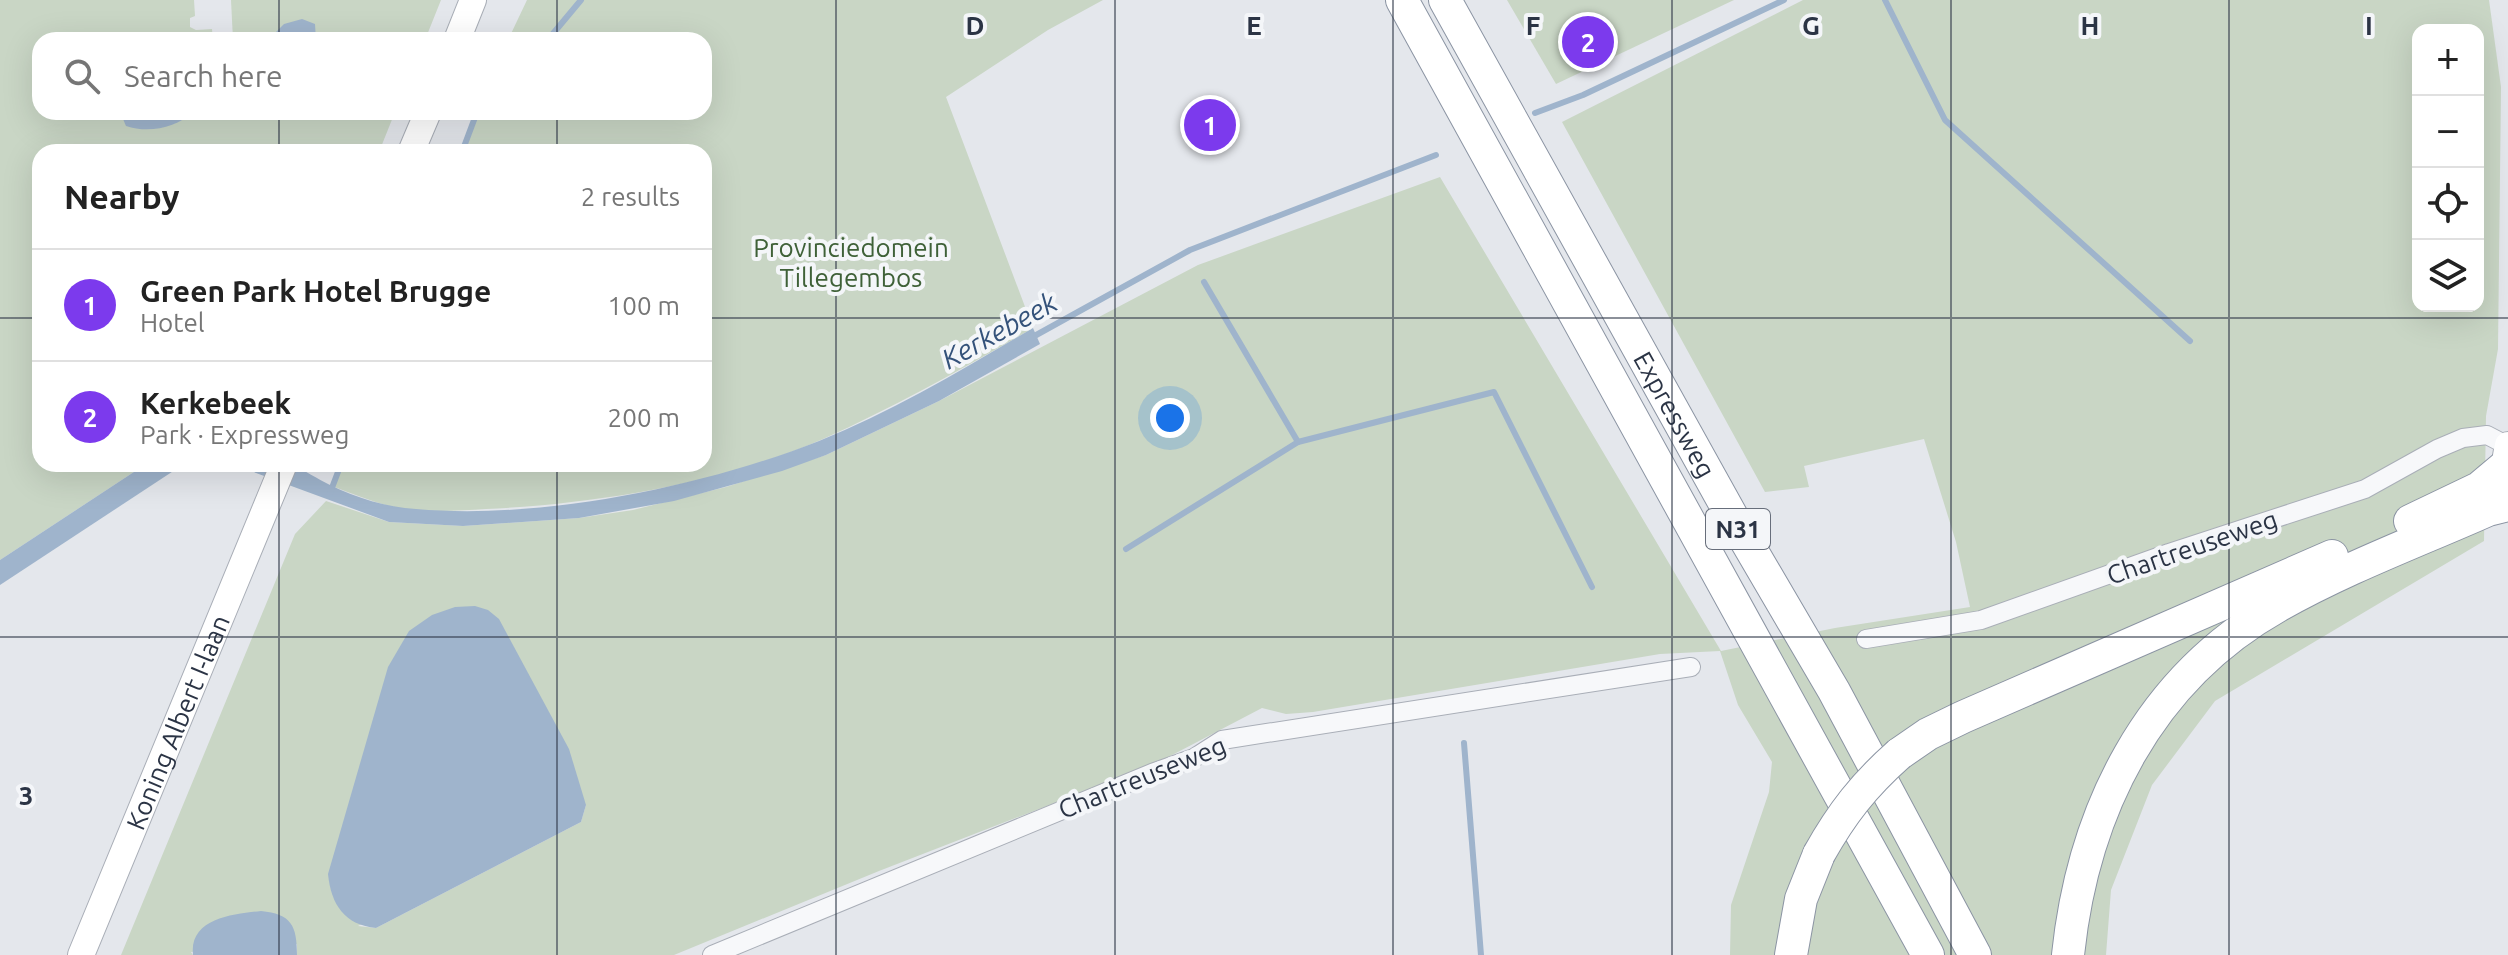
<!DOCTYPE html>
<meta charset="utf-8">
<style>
body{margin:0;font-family:Ubuntu,sans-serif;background:#f6f6f6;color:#222}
.controls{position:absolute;right:24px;top:24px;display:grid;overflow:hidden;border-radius:16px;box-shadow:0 8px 32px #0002}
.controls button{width:72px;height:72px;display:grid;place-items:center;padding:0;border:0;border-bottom:2px solid #e0e0e0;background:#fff;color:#222;font:40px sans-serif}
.you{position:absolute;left:1170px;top:418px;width:28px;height:28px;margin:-20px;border:6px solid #fff;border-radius:50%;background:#1a73e8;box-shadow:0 0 0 12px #1a73e833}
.badge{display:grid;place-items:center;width:52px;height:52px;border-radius:50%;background:#7c3aed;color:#fff;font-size:26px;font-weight:700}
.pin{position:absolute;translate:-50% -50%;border:4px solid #fff;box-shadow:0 2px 8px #0006}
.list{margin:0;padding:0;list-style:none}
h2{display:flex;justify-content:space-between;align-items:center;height:104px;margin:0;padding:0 32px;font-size:34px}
h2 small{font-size:26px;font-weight:400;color:#767676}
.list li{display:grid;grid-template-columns:52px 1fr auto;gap:24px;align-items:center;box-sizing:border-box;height:112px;padding:0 32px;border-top:2px solid #e0e0e0}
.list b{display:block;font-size:30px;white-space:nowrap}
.list p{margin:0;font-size:26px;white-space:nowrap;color:#767676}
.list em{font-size:26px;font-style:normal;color:#767676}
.icon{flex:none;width:44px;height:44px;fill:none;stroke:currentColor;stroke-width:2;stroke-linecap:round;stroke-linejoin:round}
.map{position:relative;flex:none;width:2508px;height:955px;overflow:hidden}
.search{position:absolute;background:#fff;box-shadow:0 8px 32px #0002;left:32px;top:32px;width:680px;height:88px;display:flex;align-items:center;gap:20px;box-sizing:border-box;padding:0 28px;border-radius:24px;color:#767676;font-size:30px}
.panel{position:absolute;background:#fff;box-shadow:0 8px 32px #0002;left:32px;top:144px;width:680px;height:328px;border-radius:24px}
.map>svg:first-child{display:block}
</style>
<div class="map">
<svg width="2508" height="955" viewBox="0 0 2508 955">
<rect width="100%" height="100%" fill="#e4e7ec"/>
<!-- green -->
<g fill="#c9d6c5" fill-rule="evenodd">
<path d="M0,0H194L195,16L190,18V27L196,30L212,29L213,40H40V112H128L126,114L141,129C162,128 178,125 194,112H395L379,152H40V464H146L0,560Z"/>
<polygon points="231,0 441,0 425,40 233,40"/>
<path d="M527,0H1103L1048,30L946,97L1033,328C964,368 896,406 823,439C723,483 595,504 486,509C455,511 420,513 389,506C370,501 351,493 332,486L341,464H704V152H462L477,112H704V40H508Z"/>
<polygon points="1507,0 1734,0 1556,84"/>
<path d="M1803,0H2489L2501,87L2498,349L2486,416L2484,541L2215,701L2152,785L2111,890L2106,955H1730L1731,905L1769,792L1772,762L1738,705L1720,651L1660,654L1313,712L1286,714L1262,708L1155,764L879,871L674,955H297V944L191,952L193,955H121L295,534L326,501L389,522L463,526L579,518L633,510L726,487L826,455L939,401L1198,265L1440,177L1721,651L1835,628L1970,607L1956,542L1924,439L1804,466L1809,487L1765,492L1562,122ZM2418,30H2478V306H2418ZM586,805L581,822L376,928L358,926Z"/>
</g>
<!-- water -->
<g fill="#9fb4cc">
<polygon points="302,19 315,24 316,40 268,40 284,24"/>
<path d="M128,112H194C176,127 150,134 126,126L123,119Z"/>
<path d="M1033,328L1040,344L939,401L826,455L782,471L674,501L579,518L463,526L389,522L232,464C249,464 276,459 292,465C305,470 317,479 330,485C357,498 386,507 416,509C542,520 702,487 819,441C894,411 963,369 1033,328Z"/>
<polygon points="146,464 184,464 0,585 0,560"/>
<path d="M475,606L488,610L499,619L569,749L586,805L581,822L376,928C345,925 331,905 328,874L388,667L409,631L432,615L455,607Z"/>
<path d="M261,911C291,914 297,925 297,955H193C189,918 234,914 261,911Z"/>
</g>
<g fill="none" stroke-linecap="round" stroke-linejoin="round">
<!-- stream -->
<g stroke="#9fb4cc" stroke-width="6">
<polyline points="1885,0 1945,120 2190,341"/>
<polyline points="551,36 581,0"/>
<polyline points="1535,113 1583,95 1784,0"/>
<polyline points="462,152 477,112"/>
<polyline points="1204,282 1298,442"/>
<polyline points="1029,339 1190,250 1436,155"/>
<polyline points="330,493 341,464"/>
<polyline points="1126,549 1298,442 1494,392 1592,587"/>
<polyline points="1464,743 1481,955"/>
</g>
<!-- street casing -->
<g stroke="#a9aeb7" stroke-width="20">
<g id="street">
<polyline points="1866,639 1981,620 2169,553 2365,489 2437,449 2463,438 2487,435 2508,446"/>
<polyline points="712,955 1152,773 1194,758 1222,740 1691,667"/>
</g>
</g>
<!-- secondary casing -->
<g stroke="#a9aeb7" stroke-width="28">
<g id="secondary">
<polyline points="457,40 473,0"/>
<polyline points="411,152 428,112"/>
<polyline points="2508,445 2504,467 2508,482"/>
<path id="s1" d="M81,955L284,464"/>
</g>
</g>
<!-- highway casing -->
<g stroke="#8b94a3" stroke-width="34">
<g id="highway">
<polyline points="1402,0 1928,955"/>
<path id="s2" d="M1445,0L1735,522L1834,691L1975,955"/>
<polyline points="2410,521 2479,488 2504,467"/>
<polyline points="1899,754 1928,734 1963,717 2332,556"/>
<polyline points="1791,955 1801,899 1819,854"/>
<path d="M2068,955C2083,811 2148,679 2278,606C2345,568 2418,541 2488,510L2508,505"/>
</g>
</g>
<!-- street -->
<use href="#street" stroke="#f7f8fa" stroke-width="18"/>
<!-- secondary -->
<use href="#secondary" stroke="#fff" stroke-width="26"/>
<!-- highway -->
<use href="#highway" stroke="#fff" stroke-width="32"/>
<!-- highway-bridge casing -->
<g stroke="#8b94a3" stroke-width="34" stroke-linecap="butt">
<path id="highway-bridge" d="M1819,854C1842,813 1864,785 1899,754"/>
</g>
<!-- highway-bridge -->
<use href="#highway-bridge" stroke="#fff" stroke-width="32"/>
</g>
<!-- grid -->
<path fill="none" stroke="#2b3445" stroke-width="2" stroke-opacity="0.55" d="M279,0V40M557,0V40M836,0V955M1115,0V955M1393,0V955M1672,0V955M1951,0V955M2229,0V955M279,112V152M557,112V152M0,318H40M704,318H2508M279,464V955M557,464V955M0,637H2508"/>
<g text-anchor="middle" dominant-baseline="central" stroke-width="8" stroke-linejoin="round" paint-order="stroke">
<!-- shield labels -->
<rect fill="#f4f6f9" stroke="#676e7b" stroke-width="2" x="1706" y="509" width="64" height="40" rx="6"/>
<g font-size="24" font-weight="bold" fill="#2b3445">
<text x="1738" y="529">N31</text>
</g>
<!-- park labels -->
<g font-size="26" fill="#3f6138" stroke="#f4f6f9">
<text x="851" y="247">Provinciedomein<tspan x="851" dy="30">Tillegembos</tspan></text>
</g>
<!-- street labels -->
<g font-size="26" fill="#2b3445" stroke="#f4f6f9">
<text stroke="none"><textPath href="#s2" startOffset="474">Expressweg</textPath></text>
<text transform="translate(2192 547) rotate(-19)">Chartreuseweg</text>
<text stroke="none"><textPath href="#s1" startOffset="252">Koning Albert I-laan</textPath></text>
<text transform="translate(1142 777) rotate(-22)">Chartreuseweg</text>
</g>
<!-- water labels -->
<g font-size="28" font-style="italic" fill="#34527a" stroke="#f4f6f9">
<text transform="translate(999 330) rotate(-29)">Kerkebeek</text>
</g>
</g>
<g font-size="26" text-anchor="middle" font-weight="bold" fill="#2b3445" stroke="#f4f6f9" stroke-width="8" stroke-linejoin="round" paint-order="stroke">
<text x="975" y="35">D</text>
<text x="1254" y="35">E</text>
<text x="1533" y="35">F</text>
<text x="1811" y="35">G</text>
<text x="2090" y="35">H</text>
<text x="2369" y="35">I</text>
<text x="26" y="805">3</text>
</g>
</svg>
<div class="controls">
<button>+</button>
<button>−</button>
<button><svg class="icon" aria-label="locate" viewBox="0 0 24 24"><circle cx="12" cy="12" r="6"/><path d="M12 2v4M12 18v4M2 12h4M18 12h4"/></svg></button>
<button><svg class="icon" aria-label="layers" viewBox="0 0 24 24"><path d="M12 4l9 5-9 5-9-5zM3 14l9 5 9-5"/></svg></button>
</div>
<div class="you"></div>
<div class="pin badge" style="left:1210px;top:125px">1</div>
<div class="pin badge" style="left:1588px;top:42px">2</div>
<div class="search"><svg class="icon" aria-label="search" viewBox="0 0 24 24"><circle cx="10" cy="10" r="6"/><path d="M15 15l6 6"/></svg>Search here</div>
<section class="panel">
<h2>Nearby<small>2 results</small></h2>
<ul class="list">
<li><span class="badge">1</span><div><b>Green Park Hotel Brugge</b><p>Hotel</p></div><em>100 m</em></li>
<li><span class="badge">2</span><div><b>Kerkebeek</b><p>Park · Expressweg</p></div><em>200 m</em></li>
</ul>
</section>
</div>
